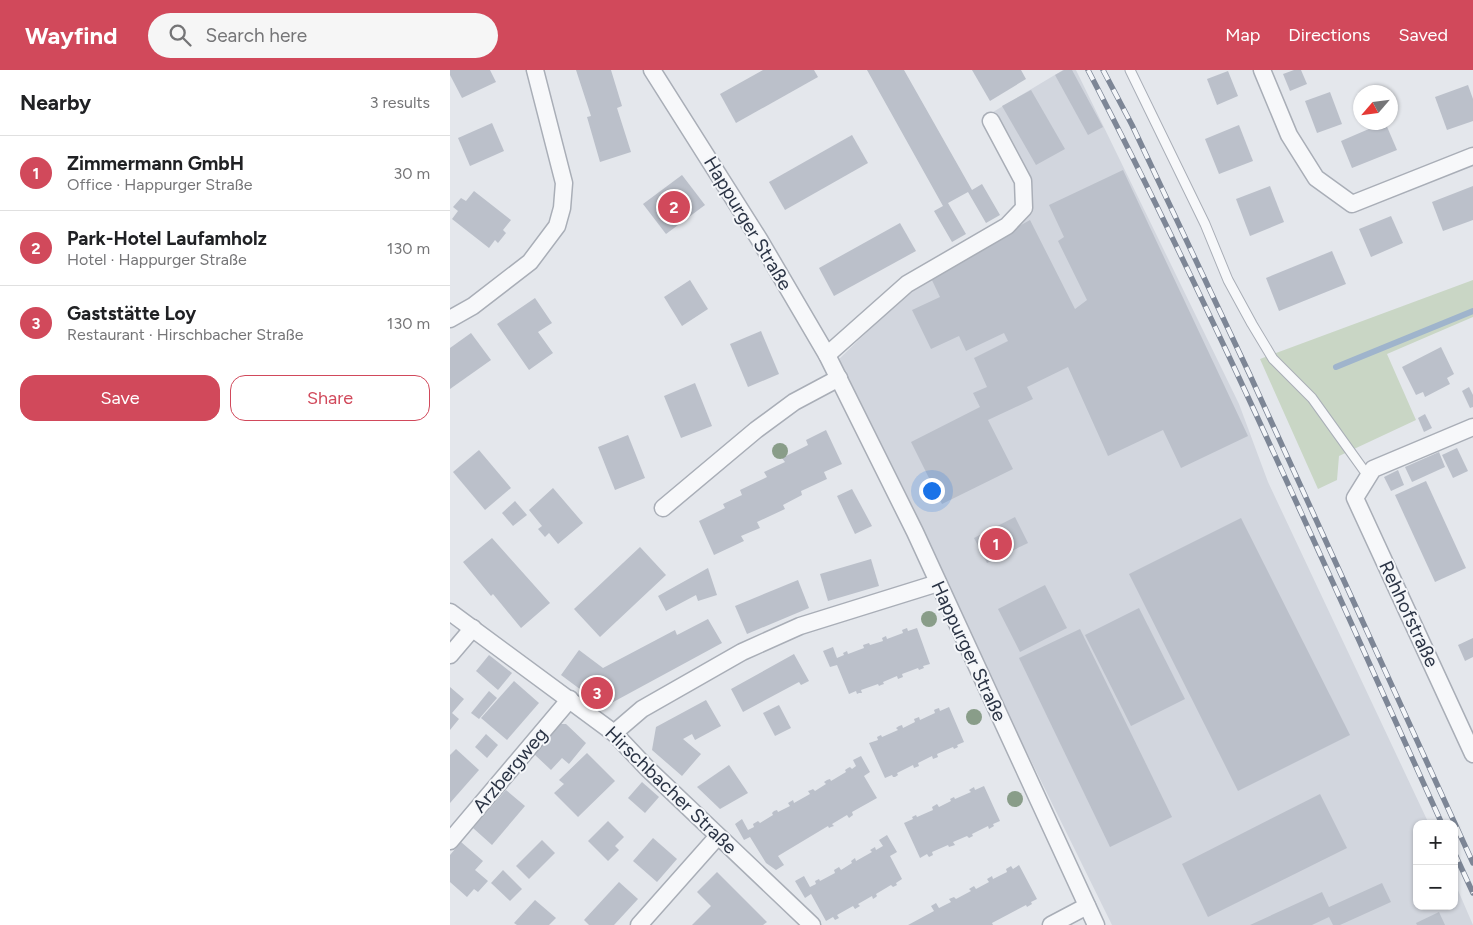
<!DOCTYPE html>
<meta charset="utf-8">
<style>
body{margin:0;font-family:Figtree,sans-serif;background:#f6f6f6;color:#202124}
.controls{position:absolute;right:15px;bottom:15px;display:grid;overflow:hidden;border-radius:10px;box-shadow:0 1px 4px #0004}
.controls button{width:45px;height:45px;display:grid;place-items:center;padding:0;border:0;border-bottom:1px solid #e0e0e0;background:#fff;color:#202124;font:25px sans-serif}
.compass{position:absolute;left:903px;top:15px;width:45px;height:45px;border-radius:50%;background:#fff;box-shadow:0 1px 4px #0004;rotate:242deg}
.you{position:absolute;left:481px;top:420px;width:18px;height:18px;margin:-12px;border:4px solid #fff;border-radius:50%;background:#1a73e8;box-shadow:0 0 0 8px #1a73e833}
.badge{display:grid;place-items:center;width:32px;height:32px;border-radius:50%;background:#d1495b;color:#fff;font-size:16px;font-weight:700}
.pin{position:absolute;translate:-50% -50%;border:2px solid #fff;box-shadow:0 1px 5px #0006}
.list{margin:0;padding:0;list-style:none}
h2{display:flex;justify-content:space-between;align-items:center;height:65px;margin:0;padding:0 20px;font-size:21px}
h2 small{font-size:16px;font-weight:400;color:#757577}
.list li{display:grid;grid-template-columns:32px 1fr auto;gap:15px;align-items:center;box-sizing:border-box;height:75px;padding:0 20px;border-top:1px solid #e0e0e0}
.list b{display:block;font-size:19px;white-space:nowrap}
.list p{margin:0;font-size:16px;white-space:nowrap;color:#757577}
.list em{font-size:16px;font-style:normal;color:#757577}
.actions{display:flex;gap:10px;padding:15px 20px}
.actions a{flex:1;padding:11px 0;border:1px solid #d1495b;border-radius:15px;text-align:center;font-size:18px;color:#d1495b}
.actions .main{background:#d1495b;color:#fff}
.icon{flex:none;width:28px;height:28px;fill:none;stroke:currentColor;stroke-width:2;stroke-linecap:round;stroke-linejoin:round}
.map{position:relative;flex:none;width:1023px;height:855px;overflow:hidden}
header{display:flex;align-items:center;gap:30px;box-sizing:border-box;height:70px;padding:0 25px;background:#d1495b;color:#fff}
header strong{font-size:24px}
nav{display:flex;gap:28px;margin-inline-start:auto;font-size:18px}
.search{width:350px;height:45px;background:#f6f6f6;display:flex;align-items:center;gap:12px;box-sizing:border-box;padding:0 18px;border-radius:28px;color:#757577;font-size:19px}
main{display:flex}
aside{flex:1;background:#fff}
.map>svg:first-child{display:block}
</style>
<header>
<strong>Wayfind</strong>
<div class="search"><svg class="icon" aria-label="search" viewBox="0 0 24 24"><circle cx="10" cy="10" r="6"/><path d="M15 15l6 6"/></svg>Search here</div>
<nav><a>Map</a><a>Directions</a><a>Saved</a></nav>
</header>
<main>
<aside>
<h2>Nearby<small>3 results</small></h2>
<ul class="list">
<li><span class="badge">1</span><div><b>Zimmermann GmbH</b><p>Office · Happurger Straße</p></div><em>30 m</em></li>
<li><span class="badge">2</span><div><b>Park-Hotel Laufamholz</b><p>Hotel · Happurger Straße</p></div><em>130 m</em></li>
<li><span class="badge">3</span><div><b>Gaststätte Loy</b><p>Restaurant · Hirschbacher Straße</p></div><em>130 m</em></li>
</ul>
<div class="actions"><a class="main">Save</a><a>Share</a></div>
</aside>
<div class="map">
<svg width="1023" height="855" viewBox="0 0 1023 855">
<rect width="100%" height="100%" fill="#e4e7ec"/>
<!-- built -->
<polygon fill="#d2d6de" points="613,0 626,0 789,334 818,412 979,754 967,754 967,836 1004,836 1004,811 1023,855 662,855 385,293 459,221 576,142 576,112 538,45"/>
<!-- green -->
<polygon fill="#c9d6c5" points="1023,210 1023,247 937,284 966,350 889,386 887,410 868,419 810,289"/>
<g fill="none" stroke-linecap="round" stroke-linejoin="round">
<!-- stream -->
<polyline stroke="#9fb4cc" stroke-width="6" points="886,297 1023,241"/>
</g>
<!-- building -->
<g fill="#bbc0ca">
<polygon points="0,0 40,0 46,12 12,28 0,5"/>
<polygon points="126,0 161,0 172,36 167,38 181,82 150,92 137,47 141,46"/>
<polygon points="313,0 364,0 368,7 286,53 270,24"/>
<polygon points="417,0 454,0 522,120 532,114 550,145 536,153 518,122 498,133 516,164 502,172 484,141 493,136"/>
<polygon points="522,0 571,0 576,9 540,31"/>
<polygon points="614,0 622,0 653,57 638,65 605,5"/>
<polygon points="844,0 851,0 857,14 840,21 833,4"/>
<polygon points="778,1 788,26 767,35 757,9"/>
<polygon points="1018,15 1023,29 1023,51 997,60 985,27"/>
<polygon points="581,20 615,79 586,95 552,36"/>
<polygon points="880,22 892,54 867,63 855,31"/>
<polygon points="935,52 947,80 902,98 891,71"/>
<polygon points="42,53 54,81 20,96 8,68"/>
<polygon points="789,55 803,91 769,104 755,69"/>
<polygon points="402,65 418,93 335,140 319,112"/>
<polygon points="673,100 798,366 731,398 713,360 658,386 618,297 577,317 583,329 538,350 563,399 492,434 461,372 530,337 523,323 537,317 524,288 558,271 554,263 516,281 509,266 481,279 462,240 490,227 480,206 580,150 625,239 637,230 608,171 614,167 599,135"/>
<polygon points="232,105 255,135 216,164 193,134"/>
<polygon points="820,116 834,152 800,166 786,129"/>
<polygon points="1023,116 1023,150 993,161 982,132"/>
<polygon points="24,121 61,150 53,160 56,163 48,173 45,170 39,178 2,149 8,141 3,137 11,128 16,131"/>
<polygon points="941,146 953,173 921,187 909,159"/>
<polygon points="450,153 466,181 384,226 369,198"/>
<polygon points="882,181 896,214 829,241 816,208"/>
<polygon points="240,210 258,239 232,256 214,227"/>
<polygon points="85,228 102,253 88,262 103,283 79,300 47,254"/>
<polygon points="311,261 329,304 298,317 280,274"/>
<polygon points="21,263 41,290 0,319 0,278"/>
<polygon points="991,277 1004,304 997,308 1000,314 975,327 973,322 966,325 952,297"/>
<polygon points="245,313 262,356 231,368 214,326"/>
<polygon points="1019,317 1023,325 1023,337 1020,338 1012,321"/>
<polygon points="975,344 982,358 974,362 968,348"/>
<polygon points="376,360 392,394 374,402 377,409 351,421 352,425 333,435 335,439 307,452 310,458 291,466 294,471 264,485 249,451 275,438 273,434 292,425 290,420 317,407 314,402 335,392 332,388 358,375 356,370"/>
<polygon points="178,365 195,408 165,420 148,377"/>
<polygon points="1007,378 1018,401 1003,408 992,385"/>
<polygon points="29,380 61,418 35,440 3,402"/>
<polygon points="989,382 995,397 962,412 955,397"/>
<polygon points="948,400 954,415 941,421 934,407"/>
<polygon points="976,411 1016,498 985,512 945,425"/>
<polygon points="103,418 133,453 108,474 99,463 95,467 88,459 92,456 79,440"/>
<polygon points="402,419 422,456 405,464 387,426"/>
<polygon points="65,431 77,445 63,456 52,443"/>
<polygon points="565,447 578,473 537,493 524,468"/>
<polygon points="791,448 900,665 788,721 679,504"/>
<polygon points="42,468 100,533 71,558 43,524 41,526 13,492"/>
<polygon points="190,477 216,505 150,567 124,539"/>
<polygon points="421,489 429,516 378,531 370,504"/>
<polygon points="258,498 267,525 248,531 246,525 216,541 208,526"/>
<polygon points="348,510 359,538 297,564 285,536"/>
<polygon points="595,515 617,558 570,582 548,539"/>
<polygon points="689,538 735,629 681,656 635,565"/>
<polygon points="258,549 272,573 154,637 111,605 129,580 153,598 225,560 227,565"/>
<polygon points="457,558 458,561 467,558 480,594 473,596 474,598 469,600 468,598 452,604 453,607 448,609 447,606 433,612 434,614 431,615 429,616 428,614 411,620 412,623 409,623 407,624 406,621 399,624 387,595 380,597 373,581 383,577 387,588 394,585 393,583 397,581 398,584 414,578 413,575 419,573 420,575 433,571 432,568 436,566 437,569 453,563 452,560"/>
<polygon points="630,559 722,747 660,777 569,588"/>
<polygon points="1023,568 1023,587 1015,591 1008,575"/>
<polygon points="344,584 359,611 351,615 349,612 293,642 281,619"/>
<polygon points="39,585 62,603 48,620 26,601"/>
<polygon points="64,611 89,633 57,670 31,648"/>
<polygon points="0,617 14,629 2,643 9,649 0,660"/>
<polygon points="39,621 47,628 29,649 21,643"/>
<polygon points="256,630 271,656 245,670 242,664 233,669 251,684 232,706 202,680 206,657"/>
<polygon points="329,635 341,658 325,666 313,643"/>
<polygon points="499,637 514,672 507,675 508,677 504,679 503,677 487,684 488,687 483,689 482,686 468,693 469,696 464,698 463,695 447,703 448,705 445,707 443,707 442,705 435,708 419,673 428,670 427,667 431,665 432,667 448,660 446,658 449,656 452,655 453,658 465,652 464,649 469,647 470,650 485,643 484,640 486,639 489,638 490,641"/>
<polygon points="109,654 116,654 136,673 119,694 112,688 101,700 84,684"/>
<polygon points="36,664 48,675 37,688 25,677"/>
<polygon points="6,679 29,700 0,733 0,685"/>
<polygon points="137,683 165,711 128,747 104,723 114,714 109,710"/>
<polygon points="411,686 420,702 414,706 427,728 402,742 403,745 399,748 397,745 382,754 384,756 381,757 379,758 378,756 328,786 334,795 326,800 316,793 300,767 294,770 285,754 292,749 298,760 304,757 303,754 308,751 310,753 323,745 322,743 324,741 327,740 328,742 340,736 338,733 343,730 344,733 360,724 358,721 361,720 363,719 365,721 376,714 374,712 377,710 380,709 381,711 396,702 395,700 398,698 400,697 402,699 406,696 403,690"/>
<polygon points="279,695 298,723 270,739 247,717"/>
<polygon points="192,712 209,727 195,743 178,728"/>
<polygon points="534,716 550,751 543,754 544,756 539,759 538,756 522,764 523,766 519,768 517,766 503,772 505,775 499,777 498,775 482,782 483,785 479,787 477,784 470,788 454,753 463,749 462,747 466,745 467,747 483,740 482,737 487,734 489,737 501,731 500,729 504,727 505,729 521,722 519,720 524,717 525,720"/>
<polygon points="56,720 75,736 42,775 23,758"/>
<polygon points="870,724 897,778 758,847 732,794"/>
<polygon points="158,751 174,767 165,776 169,780 158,791 138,771"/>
<polygon points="437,765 447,782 440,786 452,809 446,813 447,815 443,817 441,815 426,824 427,826 426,827 423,829 422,826 408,834 410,836 405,839 403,836 387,845 389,848 385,850 383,847 376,851 361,824 355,828 345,811 354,806 360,817 366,814 365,811 369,809 370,811 385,803 384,800 389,797 391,800 402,793 401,791 405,788 406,791 422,782 420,780 425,777 426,780 433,776 429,770"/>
<polygon points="203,768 227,789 207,812 183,791"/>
<polygon points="92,770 105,783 79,809 66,796"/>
<polygon points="11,772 33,791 25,800 38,811 28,822 24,819 17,827 0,812 0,785"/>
<polygon points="569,795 587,829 581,832 582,834 577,837 576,835 542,853 543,855 458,855 484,841 481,836 486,833 489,838 501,832 499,829 504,827 506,829 521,821 519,819 524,816 526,819 539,812 537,809 542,806 543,809 557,802 556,799 561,796 563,799"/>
<polygon points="53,800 72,819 60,831 41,813"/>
<polygon points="267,802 317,852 313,855 242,855 261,836 247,822"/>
<polygon points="169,812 188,829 164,855 139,855 134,850"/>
<polygon points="932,813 941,832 890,855 883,855 879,847 862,855 800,855 872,822 879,837"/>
<polygon points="85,830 106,848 99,855 67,855 64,853"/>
<polygon points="989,842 995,855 967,855 966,853"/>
</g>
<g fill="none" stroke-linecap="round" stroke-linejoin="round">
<!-- service casing -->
<g stroke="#a9aeb7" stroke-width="11">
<polyline id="service" points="680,0 755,154 778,210 802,254 823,289 862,328 918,406"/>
</g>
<!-- minor casing -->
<g stroke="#a9aeb7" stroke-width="19">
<g id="minor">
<polyline points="202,0 309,169 377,285 465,462 646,855"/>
<polyline points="812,0 839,65 866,108 902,134 1023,86"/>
<polyline points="0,249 23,236 80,192 107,156 112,138 114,113 85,0"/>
<polyline points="377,285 457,214 557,156 574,138 573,111 541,51"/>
<polyline points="1023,357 923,399 905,428 1023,684"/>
<polyline points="213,438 306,360 344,332 389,308"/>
<polyline points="0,542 164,663 197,698 362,855"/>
<polyline points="0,585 23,558"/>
<polyline points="164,663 192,639 292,582 350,556 488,513"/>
<polyline points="0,771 120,629"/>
<polyline points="189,855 268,766"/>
<polyline points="601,855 637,836"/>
</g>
</g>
<!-- service -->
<use href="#service" stroke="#f7f8fa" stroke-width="9"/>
<!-- minor -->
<use href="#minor" stroke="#f7f8fa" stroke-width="16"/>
<!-- rail casing -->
<g stroke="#7d8696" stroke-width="5.5">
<g id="rail">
<path d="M638,0C766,246 877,501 992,754"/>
<polyline points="653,0 682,55 799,303 1023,793"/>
<polyline points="1004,782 1023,823"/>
</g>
</g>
<!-- rail -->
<use href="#rail" stroke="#f4f6f9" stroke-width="4" stroke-dasharray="11" stroke-linecap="butt"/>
</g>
<!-- trees -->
<g fill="#899d89">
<circle cx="330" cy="381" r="8"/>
<circle cx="479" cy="549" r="8"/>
<circle cx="524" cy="647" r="8"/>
<circle cx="565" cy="729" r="8"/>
</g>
<g text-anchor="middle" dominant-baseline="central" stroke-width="4" stroke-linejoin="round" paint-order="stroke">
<!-- street labels -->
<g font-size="19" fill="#2b3445" stroke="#f4f6f9">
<text transform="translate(298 153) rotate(59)">Happurger Straße</text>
<text transform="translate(959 544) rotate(65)">Rehhofstraße</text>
<text transform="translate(519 581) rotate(65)">Happurger Straße</text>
<text transform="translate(60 700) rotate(-50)">Arzbergweg</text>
<text transform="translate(221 720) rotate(44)">Hirschbacher Straße</text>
</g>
</g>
</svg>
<div class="controls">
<button>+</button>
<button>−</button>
</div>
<svg class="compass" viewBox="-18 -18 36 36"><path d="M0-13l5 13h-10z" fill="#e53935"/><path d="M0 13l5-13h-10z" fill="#757577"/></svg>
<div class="you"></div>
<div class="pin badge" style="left:546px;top:474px">1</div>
<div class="pin badge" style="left:224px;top:137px">2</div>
<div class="pin badge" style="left:147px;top:623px">3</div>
</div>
</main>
